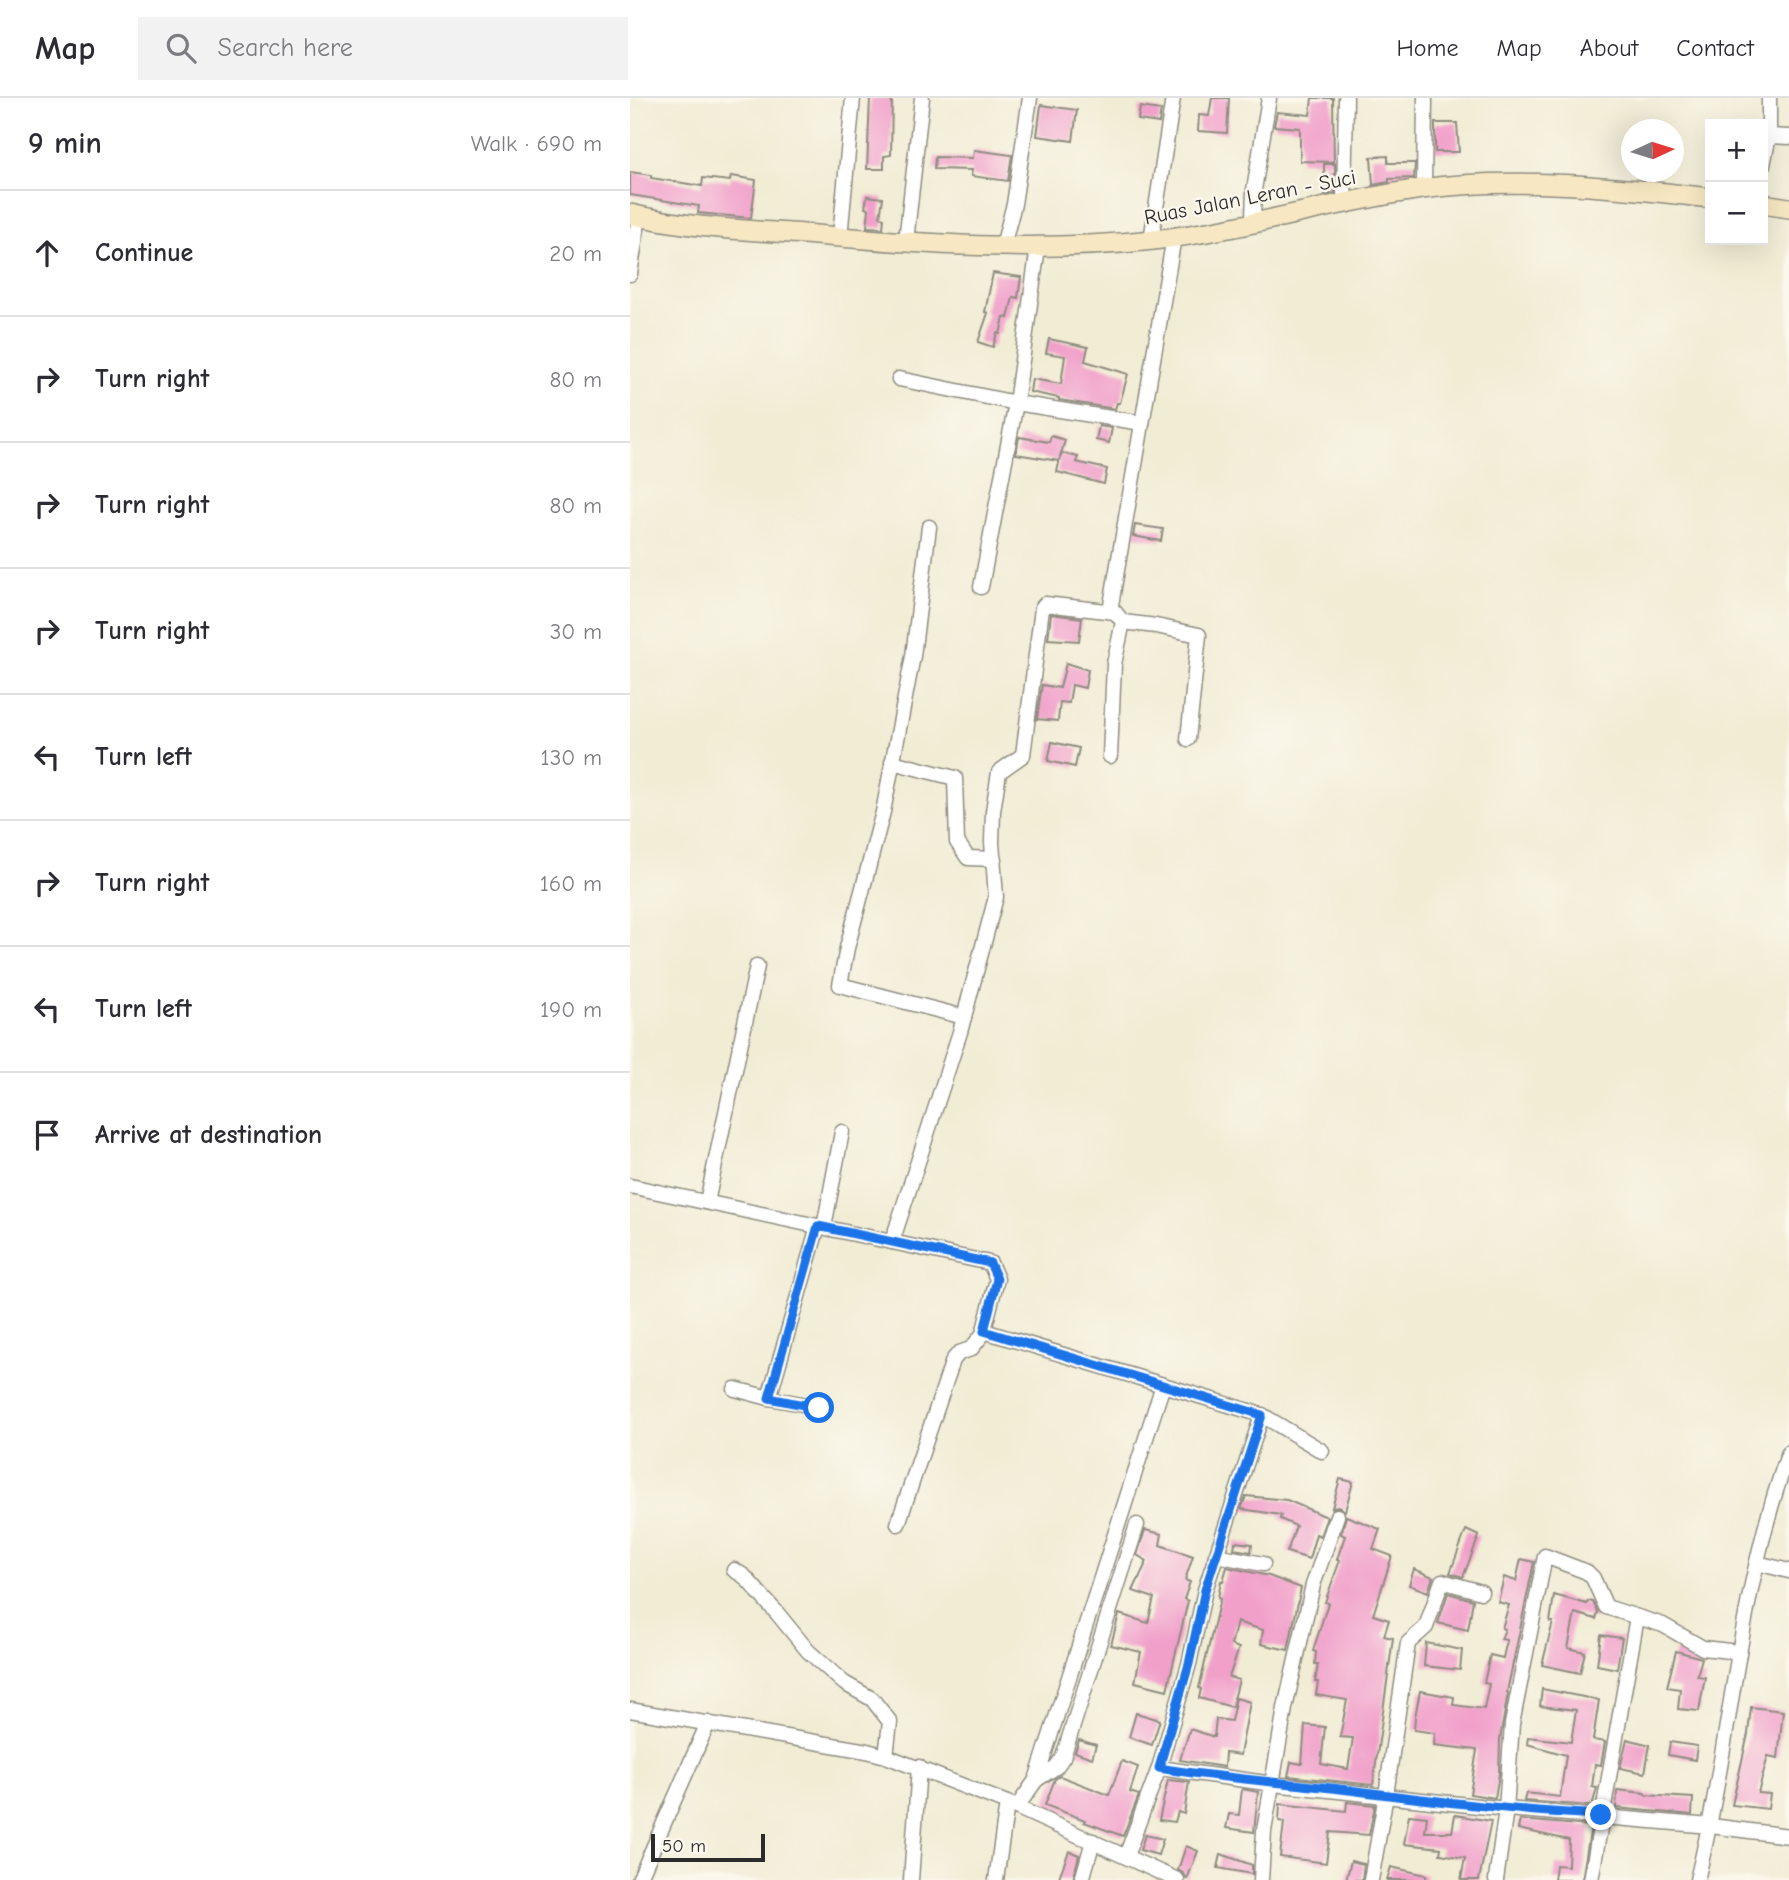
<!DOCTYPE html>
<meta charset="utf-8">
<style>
body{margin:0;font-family:"Comic Neue",sans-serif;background:#f2f2f3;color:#2b2b33}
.controls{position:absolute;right:21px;top:21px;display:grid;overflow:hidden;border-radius:0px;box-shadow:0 7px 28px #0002}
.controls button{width:63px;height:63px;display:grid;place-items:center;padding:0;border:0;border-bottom:2px solid #e1e1e2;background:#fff;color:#2b2b33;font:35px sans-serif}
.compass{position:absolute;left:991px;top:21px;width:63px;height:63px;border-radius:50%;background:#fff;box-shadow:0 7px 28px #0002;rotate:86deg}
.scale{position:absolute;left:21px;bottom:18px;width:114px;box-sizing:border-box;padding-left:7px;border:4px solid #2b2b2b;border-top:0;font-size:19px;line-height:24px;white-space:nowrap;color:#2b2b2b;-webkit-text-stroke:5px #fbf7ec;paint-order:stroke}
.stop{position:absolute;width:21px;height:21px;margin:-16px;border:5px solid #1a73e8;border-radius:50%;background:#fff}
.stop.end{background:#1a73e8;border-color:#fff;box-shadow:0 2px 7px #0008}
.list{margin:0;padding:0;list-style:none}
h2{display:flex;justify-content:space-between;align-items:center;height:91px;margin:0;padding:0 28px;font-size:30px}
h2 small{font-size:23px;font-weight:400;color:#7c7c81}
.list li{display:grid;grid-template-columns:46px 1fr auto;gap:21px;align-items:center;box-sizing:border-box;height:126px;padding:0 28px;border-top:2px solid #e1e1e2}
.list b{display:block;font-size:26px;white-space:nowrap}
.list em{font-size:23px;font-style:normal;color:#7c7c81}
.icon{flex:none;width:38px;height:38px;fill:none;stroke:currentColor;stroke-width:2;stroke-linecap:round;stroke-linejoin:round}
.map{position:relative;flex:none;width:1159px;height:1782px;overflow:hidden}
header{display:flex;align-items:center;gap:42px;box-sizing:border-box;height:98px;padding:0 35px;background:#fff;border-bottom:2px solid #e1e1e2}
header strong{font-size:33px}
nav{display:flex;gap:38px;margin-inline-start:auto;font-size:24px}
.search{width:490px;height:63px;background:#f2f2f3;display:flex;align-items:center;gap:18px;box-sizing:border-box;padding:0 24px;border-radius:0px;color:#7c7c81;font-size:26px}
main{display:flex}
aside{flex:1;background:#fff}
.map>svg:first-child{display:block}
</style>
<header>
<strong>Map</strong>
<div class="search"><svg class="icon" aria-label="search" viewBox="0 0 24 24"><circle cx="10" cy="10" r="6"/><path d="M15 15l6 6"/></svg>Search here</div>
<nav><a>Home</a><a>Map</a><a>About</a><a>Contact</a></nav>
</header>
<main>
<aside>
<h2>9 min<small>Walk · 690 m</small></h2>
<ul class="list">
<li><svg class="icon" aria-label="ahead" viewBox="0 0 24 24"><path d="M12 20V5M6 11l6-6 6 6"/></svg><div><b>Continue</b></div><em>20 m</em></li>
<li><svg class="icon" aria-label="right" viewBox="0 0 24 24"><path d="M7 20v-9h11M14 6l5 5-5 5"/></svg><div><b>Turn right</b></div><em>80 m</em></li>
<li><svg class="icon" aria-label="right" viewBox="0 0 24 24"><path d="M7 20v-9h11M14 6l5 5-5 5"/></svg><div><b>Turn right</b></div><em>80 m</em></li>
<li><svg class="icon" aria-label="right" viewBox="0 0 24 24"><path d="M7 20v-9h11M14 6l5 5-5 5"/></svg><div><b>Turn right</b></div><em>30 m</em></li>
<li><svg class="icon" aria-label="left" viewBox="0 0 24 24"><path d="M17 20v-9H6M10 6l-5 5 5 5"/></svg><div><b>Turn left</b></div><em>130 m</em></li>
<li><svg class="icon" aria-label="right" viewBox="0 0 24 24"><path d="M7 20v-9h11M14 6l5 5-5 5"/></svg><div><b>Turn right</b></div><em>160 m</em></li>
<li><svg class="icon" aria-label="left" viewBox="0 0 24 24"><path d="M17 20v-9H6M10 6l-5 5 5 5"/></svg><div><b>Turn left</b></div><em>190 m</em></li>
<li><svg class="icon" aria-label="arrive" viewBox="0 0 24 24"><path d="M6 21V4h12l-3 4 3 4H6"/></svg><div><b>Arrive at destination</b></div></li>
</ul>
</aside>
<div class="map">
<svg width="1159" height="1782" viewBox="0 0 1159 1782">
<rect width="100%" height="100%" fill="#fbf7ec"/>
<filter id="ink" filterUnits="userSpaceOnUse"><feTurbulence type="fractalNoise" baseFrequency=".0143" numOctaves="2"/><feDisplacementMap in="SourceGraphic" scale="14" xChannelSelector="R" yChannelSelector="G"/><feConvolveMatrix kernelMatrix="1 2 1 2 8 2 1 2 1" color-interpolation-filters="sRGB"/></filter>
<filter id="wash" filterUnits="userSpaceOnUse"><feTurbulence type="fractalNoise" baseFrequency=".00686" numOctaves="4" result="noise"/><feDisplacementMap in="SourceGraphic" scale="28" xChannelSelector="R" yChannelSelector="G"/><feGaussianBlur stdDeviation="1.57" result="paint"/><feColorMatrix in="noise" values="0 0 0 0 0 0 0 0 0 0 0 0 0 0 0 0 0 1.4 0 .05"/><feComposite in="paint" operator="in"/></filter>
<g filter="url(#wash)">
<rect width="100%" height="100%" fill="#f1ecd4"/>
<g id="blocks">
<!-- building -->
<g fill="#f1a0ca">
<polygon points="240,0 262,0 261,57 254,58 254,71 237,71"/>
<polygon points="582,0 599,0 597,35 568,33 569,17 579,18"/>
<polygon points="682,0 703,0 704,64 670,63 670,30 644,28 647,14 680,17"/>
<polygon points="411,7 447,12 443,43 407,38"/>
<polygon points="510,9 531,12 529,25 508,22"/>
<polygon points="805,25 827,25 829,54 805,54"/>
<polygon points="344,52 382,57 378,83 341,78 342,72 304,71 305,59 343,60"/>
<polygon points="758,58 758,65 785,65 784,80 759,81 759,84 743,87 741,59"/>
<polygon points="694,66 705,66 705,95 695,97"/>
<polygon points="0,74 21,77 21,80 72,88 73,80 100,83 101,78 126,82 121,120 68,115 69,108 0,97"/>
<polygon points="237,98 253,100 250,119 254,120 253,130 237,129 239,111 235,110"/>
<polygon points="363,175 391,179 388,200 383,199 378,220 374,219 370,236 367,235 363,249 348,244 358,215 355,214"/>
<polygon points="419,241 458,249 455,263 498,276 490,305 487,305 485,311 429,302 429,300 400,294 402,281 431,286 435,258 416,255"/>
<polygon points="469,328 482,330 479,345 466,342"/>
<polygon points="421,338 435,342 429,363 386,356 389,339 419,344"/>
<polygon points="431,355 448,359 446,364 477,371 474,386 427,374"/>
<polygon points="505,427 533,431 531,443 503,438"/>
<polygon points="421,516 452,520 449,543 418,541"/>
<polygon points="436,565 458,572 455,590 442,587 439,605 430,604 428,623 407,621 412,587 430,590"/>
<polygon points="422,644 449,650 445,669 418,663"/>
<polygon points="710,1381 723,1384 715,1413 709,1409 702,1410"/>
<polygon points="616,1398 657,1402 697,1419 690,1438 686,1436 679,1461 657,1454 666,1428 650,1421 651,1417 611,1411"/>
<polygon points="716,1418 750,1431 743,1451 762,1458 743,1517 759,1522 754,1538 763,1540 743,1687 658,1678 661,1664 672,1666 675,1627 695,1629 691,1666 718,1671 723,1640 710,1639 717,1602 686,1597 688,1584 685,1584 688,1566 685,1566 686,1554 683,1553 698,1505 695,1504 710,1462 707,1461 715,1438 711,1436"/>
<polygon points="515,1432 532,1436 530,1447 563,1458 555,1482 560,1484 554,1501 558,1503 537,1592 505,1584 511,1554 481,1547 489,1516 518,1525 524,1500 503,1493 517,1463 507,1457"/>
<polygon points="836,1432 849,1438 833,1479 820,1475"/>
<polygon points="605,1444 622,1446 621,1454 604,1451"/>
<polygon points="891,1461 904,1464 877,1594 878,1595 870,1641 869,1676 865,1700 840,1696 847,1652 804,1647 805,1635 784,1632 785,1619 790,1593 824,1599 823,1607 854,1611 859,1586 854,1585 860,1557 873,1560 877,1542 871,1541 875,1531 872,1530 879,1507 868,1504 874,1479 886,1483"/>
<polygon points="597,1469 639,1478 671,1490 658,1552 631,1546 633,1532 607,1524 601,1547 609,1550 599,1579 609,1582 602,1609 569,1600 571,1591 569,1590 590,1501 588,1500 591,1483 593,1483"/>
<polygon points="784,1471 803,1479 798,1494 779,1487"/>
<polygon points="818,1495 843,1502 838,1532 808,1525"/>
<polygon points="924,1497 957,1506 958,1503 963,1504 968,1514 966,1521 945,1515 938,1550 955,1554 950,1575 912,1567 923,1524 920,1524"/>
<polygon points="971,1537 992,1540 987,1571 967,1567"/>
<polygon points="796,1545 832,1552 830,1572 794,1568"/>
<polygon points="1046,1553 1072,1560 1067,1578 1075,1579 1069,1613 1048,1611 1050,1591 1037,1589"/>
<polygon points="912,1591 969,1602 963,1642 975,1644 971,1667 965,1666 962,1689 967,1690 962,1708 894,1703 896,1695 930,1699 936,1657 897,1646 898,1639 941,1644 946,1612 910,1608"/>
<polygon points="606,1600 620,1604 610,1657 595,1655 594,1669 550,1662 560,1631 584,1639 586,1621 601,1623"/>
<polygon points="1121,1609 1153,1613 1148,1660 1138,1658 1128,1695 1140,1696 1138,1711 1102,1707 1118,1636"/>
<polygon points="506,1615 530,1622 522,1647 499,1639"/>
<polygon points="997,1641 1020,1647 1015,1675 990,1670"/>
<polygon points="449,1642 466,1647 462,1660 445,1654"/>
<polygon points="1040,1644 1067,1648 1065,1662 1038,1657"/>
<polygon points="492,1663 508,1669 500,1694 509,1697 493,1738 454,1724 455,1722 415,1707 425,1681 430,1678 479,1697"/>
<polygon points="538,1682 559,1684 554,1716 548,1714 545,1724 529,1722"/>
<polygon points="612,1691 628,1694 624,1734 596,1730 599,1716 609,1717"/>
<polygon points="987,1692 1015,1695 1015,1697 1063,1700 1062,1717 986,1710"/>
<polygon points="717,1704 745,1707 739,1737 700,1734 696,1765 650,1759 654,1724 649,1723 650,1706 716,1713"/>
<polygon points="779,1717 797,1719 795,1734 822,1734 825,1717 861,1723 849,1782 831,1782 835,1760 810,1756 811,1750 774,1746"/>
<polygon points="890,1722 961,1728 952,1782 924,1782 926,1767 938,1768 939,1742 888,1731"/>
<polygon points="515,1737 533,1741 528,1757 510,1752"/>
<polygon points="556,1748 568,1753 557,1781 554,1776 548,1772"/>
<polygon points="439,1753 449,1757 443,1782 428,1782"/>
<polygon points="591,1756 622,1767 622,1776 588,1770"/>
<polygon points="721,1763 734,1766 732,1782 716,1782"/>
<polygon points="761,1769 796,1777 796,1782 757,1782"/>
</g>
</g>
</g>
<g filter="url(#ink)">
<use href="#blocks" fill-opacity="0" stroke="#8e8c80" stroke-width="2"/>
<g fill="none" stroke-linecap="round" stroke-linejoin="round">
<!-- minor casing -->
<g stroke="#8e8c80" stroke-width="17">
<g id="minor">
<polyline points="1139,38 1159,39"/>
<polyline points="1133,67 1139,38 1139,0"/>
<polyline points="794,90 795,0"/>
<polyline points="714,103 716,0"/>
<polyline points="621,124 623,120 624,92 639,0"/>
<polyline points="210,139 223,0"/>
<polyline points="521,142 543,0"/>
<polyline points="276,143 292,0"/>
<polyline points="373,148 384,106 400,0"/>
<polyline points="0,176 9,118"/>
<polyline points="269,281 386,305 512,325"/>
<polyline points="299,429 283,558 253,714 217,850 210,887 334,919"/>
<polyline points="351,489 386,305 408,149"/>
<polyline points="480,513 544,139"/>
<polyline points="493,524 526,528 569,537 558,641"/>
<polyline points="262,664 325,680 327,744 338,760 364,761"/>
<polyline points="0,1088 262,1144"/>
<polyline points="77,1104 127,868"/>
<polyline points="188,1128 139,1300 189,1309"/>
<polyline points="194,1129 212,1034"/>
<polyline points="354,1233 533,1287"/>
<polyline points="105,1291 139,1300"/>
<polyline points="268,1426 323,1262 329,1255 341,1251 353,1236 367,1181 360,1165 262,1144 330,934 366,799 362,744 363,713 369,674 393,657 412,510 415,506 485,514 493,524 484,566 480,658"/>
<polyline points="586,1457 633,1466"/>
<polyline points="1127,1465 1159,1473"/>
<polyline points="104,1472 114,1478 147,1515 178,1553 214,1585 242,1601 260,1624 256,1658"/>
<polyline points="0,1612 237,1653 256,1658 377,1705 547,1782"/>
<polyline points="529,1670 643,1686 876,1711 1081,1728 1159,1738"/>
<polyline points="406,1682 426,1669 433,1659 507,1427"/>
<polyline points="387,1709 406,1682 533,1287 632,1317 692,1353"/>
<polyline points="496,1758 529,1670 559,1566 575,1492 632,1317"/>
<polyline points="9,1782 78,1625"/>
<polyline points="281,1782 289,1669"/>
<polyline points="366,1782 377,1705"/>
<polyline points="452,1782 463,1743"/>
<polyline points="631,1782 634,1733 655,1610 683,1487 707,1418"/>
<polyline points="741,1782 756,1697 778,1545 796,1529 812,1483 851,1494"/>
<polyline points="866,1782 876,1711 882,1626 915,1458 957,1474 963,1480 976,1509 1033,1527 1073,1550 1108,1554"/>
<polyline points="961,1782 1007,1519"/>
<path d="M1067,1782C1102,1640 1108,1492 1159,1354"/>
</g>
</g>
<!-- secondary casing -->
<g stroke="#8e8c80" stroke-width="22">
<g id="secondary">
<polyline points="1133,106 1159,110"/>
<path d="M0,116C57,130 116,132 174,136C289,146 407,155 523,142C613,132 701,104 791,91C883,78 988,89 1080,100"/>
</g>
</g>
<!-- minor -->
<use href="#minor" stroke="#fff" stroke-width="14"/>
<!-- secondary -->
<use href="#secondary" stroke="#f7e8c3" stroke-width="19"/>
</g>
</g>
<g fill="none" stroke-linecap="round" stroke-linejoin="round" filter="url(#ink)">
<!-- route -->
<path stroke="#1a73e8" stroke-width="9" d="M189,1310L139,1300L188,1128L360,1165L367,1181L354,1233L632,1317L575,1492L559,1566L529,1670C589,1680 649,1684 710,1691C797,1702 883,1713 971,1717"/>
</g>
<g text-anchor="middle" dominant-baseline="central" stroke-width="5" stroke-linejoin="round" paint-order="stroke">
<!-- street labels -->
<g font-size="21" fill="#2b2b2b" stroke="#fbf7ec">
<text transform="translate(620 99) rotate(-11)">Ruas Jalan Leran - Suci</text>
</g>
</g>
</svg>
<div class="controls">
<button>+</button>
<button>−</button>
</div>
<svg class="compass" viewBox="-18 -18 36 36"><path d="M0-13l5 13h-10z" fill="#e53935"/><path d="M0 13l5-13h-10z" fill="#7c7c81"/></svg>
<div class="scale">50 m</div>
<div class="stop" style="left:189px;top:1310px"></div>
<div class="stop end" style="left:971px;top:1717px"></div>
</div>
</main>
